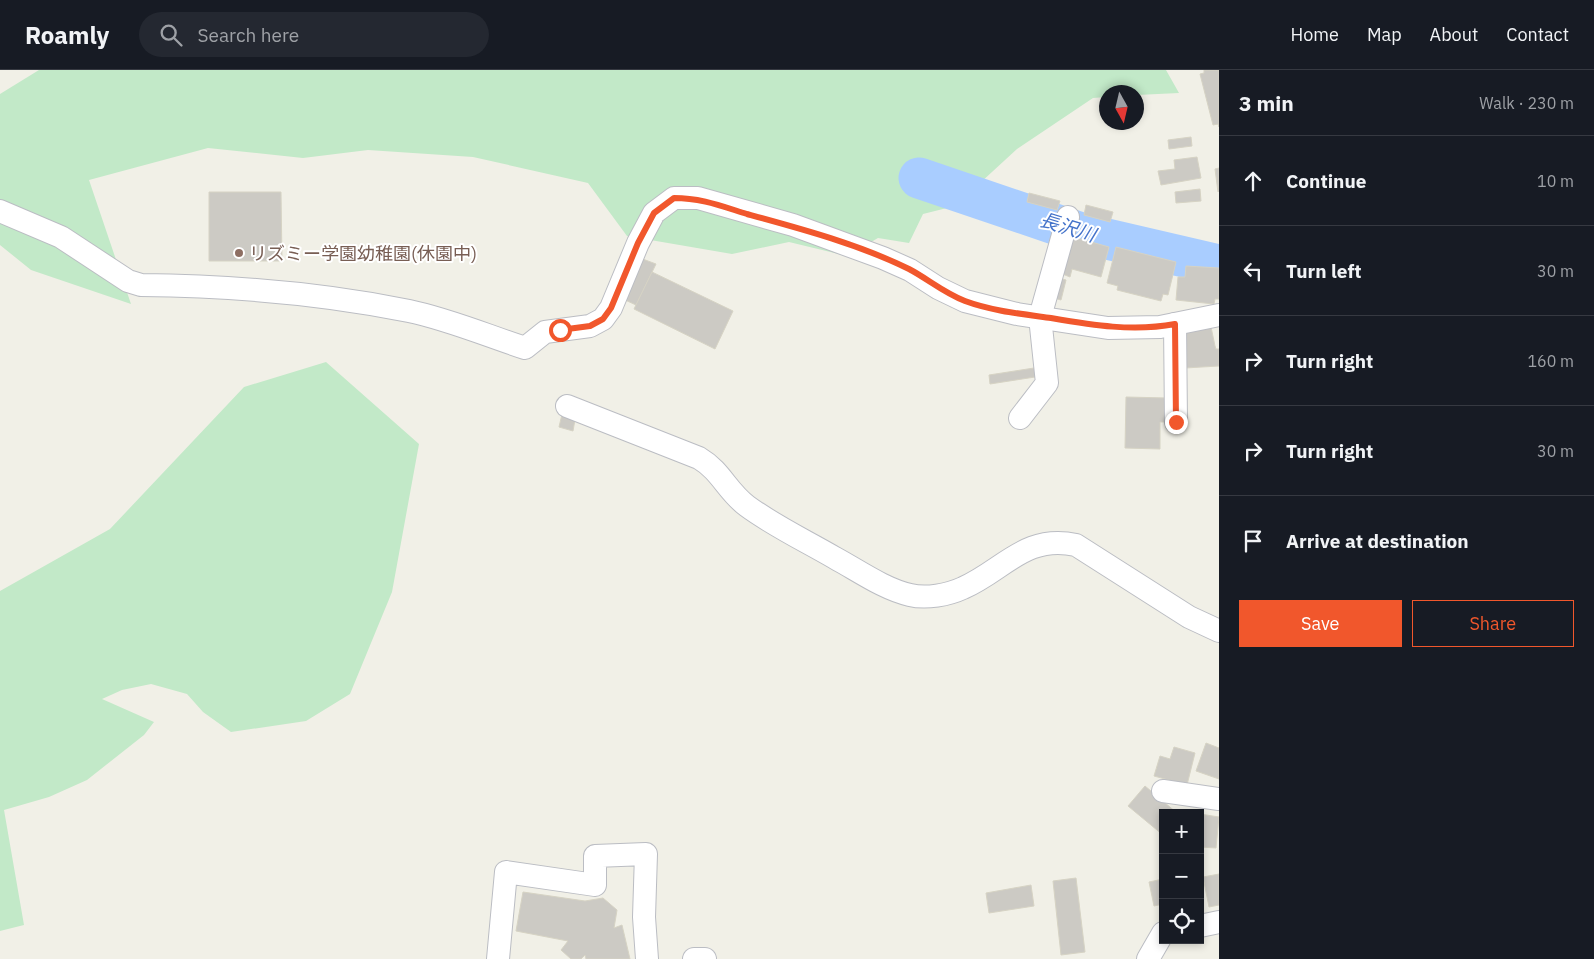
<!DOCTYPE html>
<meta charset="utf-8">
<style>
body{margin:0;font-family:"IBM Plex Sans","Noto Sans JP",sans-serif;background:#242831;color:#f1f3f6}
.controls{position:absolute;right:15px;bottom:15px;display:grid;overflow:hidden;border-radius:0px;box-shadow:0 2px 8px #0003}
.controls button{width:45px;height:45px;display:grid;place-items:center;padding:0;border:0;border-bottom:1px solid #363941;background:#171b24;color:#f1f3f6;font:25px sans-serif}
.compass{position:absolute;left:1099px;top:15px;width:45px;height:45px;border-radius:50%;background:#171b24;box-shadow:0 2px 8px #0003;rotate:172deg}
.stop{position:absolute;width:15px;height:15px;margin:-11px;border:4px solid #f1572c;border-radius:50%;background:#fff}
.stop.end{background:#f1572c;border-color:#fff;box-shadow:0 1px 5px #0008}
.list{margin:0;padding:0;list-style:none}
h2{display:flex;justify-content:space-between;align-items:center;height:65px;margin:0;padding:0 20px;font-size:21px}
h2 small{font-size:16px;font-weight:400;color:#9ea1a6}
.list li{display:grid;grid-template-columns:32px 1fr auto;gap:15px;align-items:center;box-sizing:border-box;height:90px;padding:0 20px;border-top:1px solid #363941}
.list b{display:block;font-size:19px;white-space:nowrap}
.list em{font-size:16px;font-style:normal;color:#9ea1a6}
.actions{display:flex;gap:10px;padding:15px 20px}
.actions a{flex:1;padding:11px 0;border:1px solid #f1572c;border-radius:0px;text-align:center;font-size:18px;color:#f1572c}
.actions .main{background:#f1572c;color:#fff}
.icon{flex:none;width:28px;height:28px;fill:none;stroke:currentColor;stroke-width:2;stroke-linecap:round;stroke-linejoin:round}
.map{position:relative;flex:none;width:1219px;height:889px;overflow:hidden}
header{display:flex;align-items:center;gap:30px;box-sizing:border-box;height:70px;padding:0 25px;background:#171b24;border-bottom:1px solid #363941}
header strong{font-size:24px}
nav{display:flex;gap:28px;margin-inline-start:auto;font-size:18px}
.search{width:350px;height:45px;background:#242831;display:flex;align-items:center;gap:12px;box-sizing:border-box;padding:0 18px;border-radius:28px;color:#9ea1a6;font-size:19px}
main{display:flex}
aside{flex:1;background:#171b24}
.map>svg:first-child{display:block}
</style>
<header>
<strong>Roamly</strong>
<div class="search"><svg class="icon" aria-label="search" viewBox="0 0 24 24"><circle cx="10" cy="10" r="6"/><path d="M15 15l6 6"/></svg>Search here</div>
<nav><a>Home</a><a>Map</a><a>About</a><a>Contact</a></nav>
</header>
<main>
<div class="map">
<svg width="1219" height="889" viewBox="0 0 1219 889">
<rect width="100%" height="100%" fill="#f1f0e7"/>
<!-- green -->
<g fill="#c2e9c8">
<polygon points="39,0 1166,0 1179,23 1137,25 1136,22 1106,22 1106,27 1093,28 1017,79 955,136 923,144 909,173 878,168 847,186 789,172 732,184 627,166 588,113 473,87 368,80 303,88 208,78 89,110 131,234 31,200 0,175 0,24"/>
<polygon points="326,292 419,374 392,522 350,624 306,651 231,662 203,642 187,624 151,614 122,620 102,629 154,652 144,665 87,710 49,727 4,740 24,855 0,861 0,521 110,459 244,317"/>
</g>
<g fill="none" stroke-linecap="round" stroke-linejoin="round">
<!-- river -->
<polyline stroke="#a9cdff" stroke-width="41" points="919,108 1081,163 1219,195"/>
</g>
<!-- building -->
<g fill="#cccac4" stroke="#d6d3c4">
<polygon points="1204,0 1219,0 1219,57 1218,54 1213,55 1200,4 1204,3"/>
<polygon points="1191,67 1192,76 1169,79 1168,70"/>
<polygon points="1197,87 1201,108 1161,115 1158,101 1175,99 1174,90"/>
<polygon points="1219,98 1219,121 1218,122 1215,99"/>
<polygon points="1200,119 1201,131 1176,133 1175,122"/>
<polygon points="209,122 281,122 282,191 209,191"/>
<polygon points="1029,123 1060,131 1057,140 1027,132"/>
<polygon points="1086,135 1113,142 1110,152 1084,145"/>
<polygon points="1070,166 1109,177 1101,207 1072,199 1070,207 1060,203"/>
<polygon points="1116,177 1176,192 1168,225 1163,224 1161,231 1117,220 1118,216 1107,213"/>
<polygon points="640,188 656,194 636,235 623,229"/>
<polygon points="1186,196 1219,198 1219,229 1215,229 1214,234 1176,230 1178,207 1185,207"/>
<polygon points="652,202 733,241 715,279 634,239"/>
<polygon points="1059,208 1066,210 1061,230 1054,228"/>
<polygon points="1211,257 1215,276 1216,279 1219,279 1219,296 1185,298 1180,260"/>
<polygon points="1034,298 1035,307 990,314 989,305"/>
<polygon points="1126,327 1167,328 1167,352 1160,352 1160,379 1125,378"/>
<polygon points="563,340 576,344 573,361 559,357"/>
<polygon points="1206,673 1219,678 1219,709 1196,701"/>
<polygon points="1174,677 1195,683 1187,715 1154,706 1160,686 1170,689"/>
<polygon points="1145,716 1177,743 1163,743 1163,765 1128,736"/>
<polygon points="1200,744 1219,747 1216,778 1200,777"/>
<polygon points="1219,804 1219,835 1209,837 1203,807"/>
<polygon points="1076,808 1085,882 1061,885 1053,811"/>
<polygon points="1163,809 1163,834 1154,836 1149,812"/>
<polygon points="1031,815 1034,836 989,843 986,823"/>
<polygon points="523,822 585,831 603,828 617,840 614,858 622,855 630,889 586,889 585,885 581,889 571,889 561,880 568,871 516,861"/>
</g>
<g fill="none" stroke-linecap="round" stroke-linejoin="round">
<!-- minor casing -->
<g stroke="#bbbdc3" stroke-width="24">
<g id="minor">
<path d="M0,141L61,167L128,211L141,215C231,216 321,223 409,241C448,249 488,266 525,278L545,262L590,256L603,249L611,238L638,173L654,143L674,128H698L793,155L883,188L910,200L938,218L965,231L1017,244L1108,258L1160,257L1219,245"/>
<polyline points="1175,254 1176,352"/>
<path d="M567,336L699,388C721,401 727,421 747,436C774,456 806,471 835,488C859,501 884,519 910,525C926,529 948,525 963,518C1004,500 1025,464 1076,475L1189,547L1219,561"/>
<polyline points="1020,348 1047,313 1040,247 1068,147"/>
<polyline points="1163,721 1219,729"/>
<polyline points="1200,856 1219,852"/>
<polyline points="498,889 506,802 595,815 595,786 646,784 644,847 647,889"/>
<polyline points="694,889 705,889"/>
<polyline points="1148,889 1163,863"/>
</g>
</g>
<!-- minor -->
<use href="#minor" stroke="#fff" stroke-width="22"/>
</g>
<g fill="none" stroke-linecap="round" stroke-linejoin="round">
<!-- route -->
<path stroke="#f1572c" stroke-width="6" d="M560,260L590,256L603,249L611,238L638,173L654,143L674,128C701,128 721,136 747,144C802,159 858,174 909,199C928,209 944,223 965,231C992,241 1022,244 1051,248C1092,255 1133,262 1175,254L1176,352"/>
</g>
<!-- markers -->
<circle fill="#8d6e63" stroke="#fff" stroke-width="2" cx="239" cy="183" r="5"/>
<g text-anchor="middle" dominant-baseline="central" stroke-width="4" stroke-linejoin="round" paint-order="stroke">
<!-- education labels -->
<g font-size="18" fill="#785e54" stroke="#fff" text-anchor="start">
<text x="249" y="183">リズミー学園幼稚園(休園中)</text>
</g>
<!-- water labels -->
<g font-size="19" font-style="italic" fill="#4473ca" stroke="#fff">
<text transform="translate(1068 157) rotate(17)">長沢川</text>
</g>
</g>
</svg>
<div class="controls">
<button>+</button>
<button>−</button>
<button><svg class="icon" aria-label="locate" viewBox="0 0 24 24"><circle cx="12" cy="12" r="6"/><path d="M12 2v4M12 18v4M2 12h4M18 12h4"/></svg></button>
</div>
<svg class="compass" viewBox="-18 -18 36 36"><path d="M0-13l5 13h-10z" fill="#e53935"/><path d="M0 13l5-13h-10z" fill="#9ea1a6"/></svg>
<div class="stop" style="left:560px;top:260px"></div>
<div class="stop end" style="left:1176px;top:352px"></div>
</div>
<aside>
<h2>3 min<small>Walk · 230 m</small></h2>
<ul class="list">
<li><svg class="icon" aria-label="ahead" viewBox="0 0 24 24"><path d="M12 20V5M6 11l6-6 6 6"/></svg><div><b>Continue</b></div><em>10 m</em></li>
<li><svg class="icon" aria-label="left" viewBox="0 0 24 24"><path d="M17 20v-9H6M10 6l-5 5 5 5"/></svg><div><b>Turn left</b></div><em>30 m</em></li>
<li><svg class="icon" aria-label="right" viewBox="0 0 24 24"><path d="M7 20v-9h11M14 6l5 5-5 5"/></svg><div><b>Turn right</b></div><em>160 m</em></li>
<li><svg class="icon" aria-label="right" viewBox="0 0 24 24"><path d="M7 20v-9h11M14 6l5 5-5 5"/></svg><div><b>Turn right</b></div><em>30 m</em></li>
<li><svg class="icon" aria-label="arrive" viewBox="0 0 24 24"><path d="M6 21V4h12l-3 4 3 4H6"/></svg><div><b>Arrive at destination</b></div></li>
</ul>
<div class="actions"><a class="main">Save</a><a>Share</a></div>
</aside>
</main>
